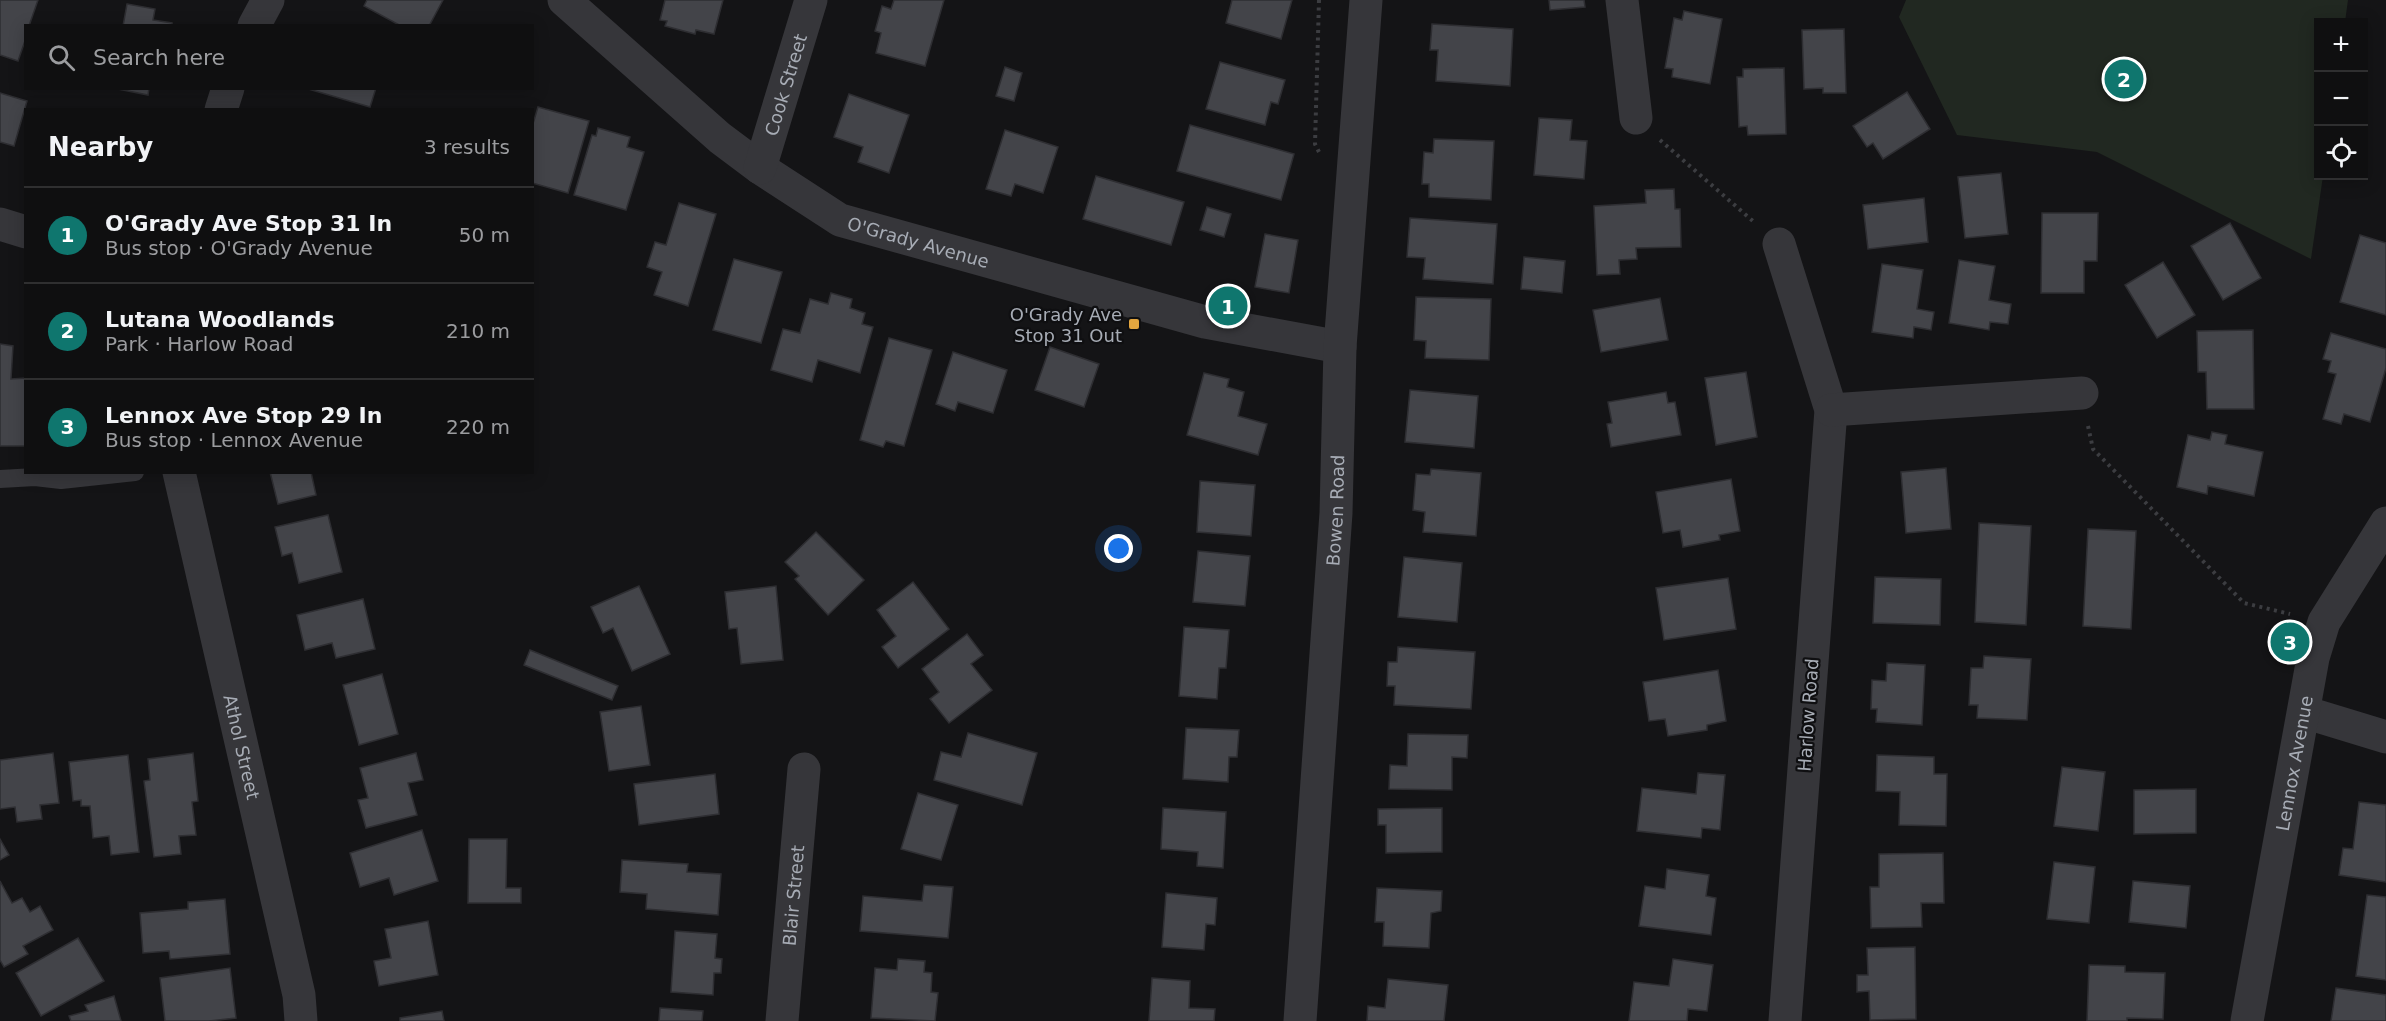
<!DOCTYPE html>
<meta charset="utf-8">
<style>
body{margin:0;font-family:"DejaVu Sans",sans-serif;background:#1d1d1e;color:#f1f3f6}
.controls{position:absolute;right:18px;top:18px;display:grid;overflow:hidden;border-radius:0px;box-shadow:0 3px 15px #0003}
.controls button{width:54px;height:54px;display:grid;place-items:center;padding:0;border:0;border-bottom:2px solid #2f2f30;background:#0f0f10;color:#f1f3f6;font:30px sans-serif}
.you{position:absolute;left:1119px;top:549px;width:21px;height:21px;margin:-15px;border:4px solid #fff;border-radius:50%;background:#1a73e8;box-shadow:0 0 0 9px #1a73e833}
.badge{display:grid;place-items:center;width:39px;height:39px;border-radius:50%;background:#0f766e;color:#fff;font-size:20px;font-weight:700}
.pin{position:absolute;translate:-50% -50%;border:3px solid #fff;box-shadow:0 2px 6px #0006}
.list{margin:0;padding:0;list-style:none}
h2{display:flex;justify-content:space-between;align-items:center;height:78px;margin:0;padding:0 24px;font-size:26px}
h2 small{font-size:20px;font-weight:400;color:#9b9c9f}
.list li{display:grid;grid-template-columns:39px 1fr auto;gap:18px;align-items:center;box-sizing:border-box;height:96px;padding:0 24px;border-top:2px solid #2f2f30}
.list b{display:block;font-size:22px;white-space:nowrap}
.list p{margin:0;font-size:20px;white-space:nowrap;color:#9b9c9f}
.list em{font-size:20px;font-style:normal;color:#9b9c9f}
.icon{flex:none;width:33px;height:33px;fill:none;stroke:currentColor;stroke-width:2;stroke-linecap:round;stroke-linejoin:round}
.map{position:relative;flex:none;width:2386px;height:1021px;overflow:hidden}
.search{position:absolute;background:#0f0f10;box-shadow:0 3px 15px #0003;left:24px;top:24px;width:510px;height:66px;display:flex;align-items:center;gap:15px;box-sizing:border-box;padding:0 21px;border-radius:0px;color:#9b9c9f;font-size:22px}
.panel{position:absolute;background:#0f0f10;box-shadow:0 3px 15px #0003;left:24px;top:108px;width:510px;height:366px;border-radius:0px}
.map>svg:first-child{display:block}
</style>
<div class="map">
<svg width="2386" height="1021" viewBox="0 0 2386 1021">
<rect width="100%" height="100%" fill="#141416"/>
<!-- green -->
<polygon fill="#212821" points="1906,0 2348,0 2345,22 2318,22 2318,176 2323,176 2311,259 2097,152 1957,135 1899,17"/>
<!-- building -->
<g fill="#434449" stroke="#2e2e32" stroke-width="1.5">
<polygon points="0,0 38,0 29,26 26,26 26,38 18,61 0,55"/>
<polygon points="367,0 443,0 429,26 401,26 364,6"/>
<polygon points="665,0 723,0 714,34 696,30 695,34 665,26 667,21 660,20"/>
<polygon points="894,0 944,0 925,66 876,53 881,33 875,31 882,6 891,9"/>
<polygon points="1232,0 1292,0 1281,39 1226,23"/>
<polygon points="1549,0 1584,0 1585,7 1550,10"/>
<polygon points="127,4 155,9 153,20 172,23 172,26 123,26"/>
<polygon points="1684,11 1722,19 1710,84 1672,77 1673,69 1665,68 1674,18 1682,20"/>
<polygon points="1432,24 1513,29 1510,86 1436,81 1438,50 1430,50"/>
<polygon points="1844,29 1846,93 1823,93 1823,88 1804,89 1802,30"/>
<polygon points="1220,62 1285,80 1278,104 1271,102 1265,125 1206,109"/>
<polygon points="1005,67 1022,73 1014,101 996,96"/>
<polygon points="1784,68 1786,134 1748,135 1747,126 1739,127 1737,77 1743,77 1743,69"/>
<polygon points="113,88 149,88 148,95"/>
<polygon points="305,88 376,88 370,107"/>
<polygon points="1907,92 1930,129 1883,159 1873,143 1867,147 1853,126"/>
<polygon points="0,93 27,101 14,146 0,142"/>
<polygon points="849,94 909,115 889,173 858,162 863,147 834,137"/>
<polygon points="538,107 589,121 568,193 532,183 532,127"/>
<polygon points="1539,118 1572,120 1570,140 1587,141 1584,179 1534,175"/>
<polygon points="1190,125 1294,154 1281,200 1177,171"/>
<polygon points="598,128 630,137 627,147 644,152 626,210 574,195 592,135 596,136"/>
<polygon points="1005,130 1058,147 1043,193 1015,184 1011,196 986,189"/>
<polygon points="1434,139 1494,141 1491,200 1429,197 1429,184 1422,184 1424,152 1433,153"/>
<polygon points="2001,173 2008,234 1965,238 1958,177"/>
<polygon points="1096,176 1184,202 1171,245 1083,219"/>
<polygon points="1674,189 1675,209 1680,209 1681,247 1636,248 1637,259 1619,260 1620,274 1597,275 1594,206 1646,203 1645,190"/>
<polygon points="1924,198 1928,242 1868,249 1863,205"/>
<polygon points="679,203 716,214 688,306 654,295 662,272 647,267 655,242 666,245"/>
<polygon points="1207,207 1231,214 1224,237 1200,230"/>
<polygon points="2042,213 2098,213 2097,261 2084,261 2084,293 2041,293"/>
<polygon points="1410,218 1497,224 1493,284 1423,279 1425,258 1407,257"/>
<polygon points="2230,223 2261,278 2223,300 2191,246"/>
<polygon points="1265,234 1298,240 1289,293 1255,287"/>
<polygon points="2360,235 2386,243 2386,315 2340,302"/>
<polygon points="1524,257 1565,261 1562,293 1521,289"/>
<polygon points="734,259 782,272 761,343 713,330"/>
<polygon points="1959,260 1995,266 1989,300 2011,304 2008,324 1990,322 1989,330 1949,323"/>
<polygon points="2163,262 2195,315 2157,338 2125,285"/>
<polygon points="1882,264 1923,270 1917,309 1934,312 1931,330 1914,327 1913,338 1872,332"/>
<polygon points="831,293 852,299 850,308 865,313 862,324 873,327 860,373 818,360 812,382 771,370 783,329 800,333 810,299 828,304"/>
<polygon points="1416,297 1491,299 1489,360 1425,358 1426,341 1414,340"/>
<polygon points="1660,298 1668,340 1601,352 1593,310"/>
<polygon points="2253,330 2254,409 2207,409 2206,372 2198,372 2197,331"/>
<polygon points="2331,333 2386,349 2386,368 2370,422 2344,414 2341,424 2323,419 2336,374 2328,372 2331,361 2323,359"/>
<polygon points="889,338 932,350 904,446 886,441 883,447 860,440"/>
<polygon points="0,344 13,346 11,379 26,378 26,446 0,446"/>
<polygon points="1050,347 1099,364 1084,407 1035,390"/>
<polygon points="953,352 1007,370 993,413 958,402 955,411 936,404"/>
<polygon points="1746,372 1757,437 1716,445 1705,378"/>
<polygon points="1204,373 1229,379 1227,387 1244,392 1238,416 1267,424 1258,455 1187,435"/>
<polygon points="1410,390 1478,396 1474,448 1405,442"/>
<polygon points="1666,392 1668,403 1675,402 1681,435 1611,447 1607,424 1612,423 1608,402"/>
<polygon points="2212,432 2227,435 2225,444 2263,452 2254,496 2208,486 2207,494 2177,487 2188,435 2210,440"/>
<polygon points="1946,468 1951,529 1906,533 1901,472"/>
<polygon points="1431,469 1481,473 1476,536 1423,532 1425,512 1413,510 1416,474 1430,475"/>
<polygon points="270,472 311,472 316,495 278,504"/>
<polygon points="1731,479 1740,531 1719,535 1720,540 1683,547 1680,530 1663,533 1656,492"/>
<polygon points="1200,481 1255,485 1251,536 1197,532"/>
<polygon points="328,515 342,572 299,583 292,553 282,556 275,527"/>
<polygon points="1979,523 2031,526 2026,625 1975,622"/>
<polygon points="2088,529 2136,531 2131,629 2083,626"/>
<polygon points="816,532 864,580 828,615 795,579 799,576 785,562"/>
<polygon points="1198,551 1250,556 1245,606 1193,602"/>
<polygon points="1404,557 1462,563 1457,622 1398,617"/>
<polygon points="1875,577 1941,579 1940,625 1873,623"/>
<polygon points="1728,578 1736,629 1664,640 1656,588"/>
<polygon points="913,582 949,629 898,668 882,647 896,636 877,610"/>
<polygon points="639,586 670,654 632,671 613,628 603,633 591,607"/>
<polygon points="776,586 783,660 741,664 737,628 729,629 725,592"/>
<polygon points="363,599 375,649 336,658 332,643 305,650 297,615"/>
<polygon points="1184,627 1229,630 1226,668 1219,668 1217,699 1179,696"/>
<polygon points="967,634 983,655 971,664 992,690 949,723 930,699 939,692 922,669"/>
<polygon points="1398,647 1475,652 1471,709 1394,705 1395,686 1387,686 1388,662 1397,662"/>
<polygon points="530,650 618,686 612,700 524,665"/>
<polygon points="1984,656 2031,659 2027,720 1977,718 1978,705 1969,705 1971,668 1983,668"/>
<polygon points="1887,663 1925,665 1922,725 1876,722 1877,709 1871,709 1872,680 1886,681"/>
<polygon points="1718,670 1726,721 1707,725 1707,730 1668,736 1665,719 1649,721 1643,682"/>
<polygon points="382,674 398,734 359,745 343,685"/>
<polygon points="641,706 650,765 609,771 600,712"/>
<polygon points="1186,728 1239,730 1237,757 1229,757 1228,782 1183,779"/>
<polygon points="968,733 1037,753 1022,805 934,780 941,752 961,757"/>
<polygon points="1408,734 1468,735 1467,758 1452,757 1452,790 1389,789 1390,765 1407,766"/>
<polygon points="53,753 59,803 40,805 42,819 17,822 15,807 0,809 0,760"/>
<polygon points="193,753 198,801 192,802 196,835 179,836 181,854 154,857 144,781 150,780 148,759"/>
<polygon points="416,753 423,780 408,783 417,815 366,828 358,800 368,798 360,768"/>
<polygon points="128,755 139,852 111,855 109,836 93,838 90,806 81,806 81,800 73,801 69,762"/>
<polygon points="1877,755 1934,757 1934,774 1947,774 1946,826 1899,825 1900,792 1876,791"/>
<polygon points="2062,767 2105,772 2098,831 2054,826"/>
<polygon points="1698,773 1725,775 1720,830 1702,828 1701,838 1637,831 1642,788 1696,794"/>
<polygon points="715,774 719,814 639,825 634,784"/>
<polygon points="2196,789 2196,833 2134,834 2134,790"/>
<polygon points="918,793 958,805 941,860 901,849"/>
<polygon points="2359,802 2386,805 2386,882 2339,875 2343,848 2353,849"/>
<polygon points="1163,808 1226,812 1223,868 1197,866 1198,852 1161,849"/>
<polygon points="1442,808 1442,852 1386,853 1386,825 1378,825 1378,809"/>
<polygon points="422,830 438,881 394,895 389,878 360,887 350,853"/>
<polygon points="0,839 9,855 0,860"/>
<polygon points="469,839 507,839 506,888 521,888 521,903 468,903"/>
<polygon points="1943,853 1944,903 1921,903 1922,927 1871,928 1870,887 1879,887 1879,854"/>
<polygon points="622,860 688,864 687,872 721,874 718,915 646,909 647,894 620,892"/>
<polygon points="2054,862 2095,867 2089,923 2047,919"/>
<polygon points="1667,869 1709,875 1706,896 1716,898 1711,935 1639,926 1645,886 1665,889"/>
<polygon points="0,881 12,903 22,898 30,912 40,906 53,930 23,946 28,954 4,967 0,960"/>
<polygon points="2133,881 2190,886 2186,928 2129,922"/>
<polygon points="924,885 953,887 948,938 860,931 863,896 922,901"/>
<polygon points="1377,888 1442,891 1441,911 1431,913 1429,948 1383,946 1384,922 1375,922"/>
<polygon points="1166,893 1217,898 1215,925 1206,924 1204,950 1162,947"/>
<polygon points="2367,895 2386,897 2386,980 2356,976"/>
<polygon points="225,899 230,954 170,959 169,951 143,953 140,913 188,909 188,902"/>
<polygon points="428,921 438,975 379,986 374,961 391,958 385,929"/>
<polygon points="675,931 717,934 715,958 722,959 721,973 714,973 713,995 671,992"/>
<polygon points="78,938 104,981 41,1016 16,973"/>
<polygon points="1915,947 1916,1019 1870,1020 1869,991 1857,992 1857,975 1868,975 1867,948"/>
<polygon points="898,959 925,961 924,972 932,973 931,992 938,993 935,1021 871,1018 875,968 897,970"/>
<polygon points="1673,959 1713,965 1707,1011 1688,1009 1687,1021 1629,1021 1634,982 1669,986"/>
<polygon points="2089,965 2125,966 2125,972 2165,973 2163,1019 2127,1018 2127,1021 2087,1021"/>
<polygon points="230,968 236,1018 209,1021 165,1021 160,978"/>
<polygon points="1152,978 1190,981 1189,1008 1215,1009 1214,1021 1149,1021"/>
<polygon points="1388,979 1448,985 1444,1021 1367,1021 1368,1006 1385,1008"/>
<polygon points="2336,988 2386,995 2386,1021 2331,1021"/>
<polygon points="114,996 121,1021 71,1021 69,1016 88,1011 85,1005"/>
<polygon points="660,1008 703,1011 702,1021 659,1021"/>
<polygon points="442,1011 444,1021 400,1021 400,1018"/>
</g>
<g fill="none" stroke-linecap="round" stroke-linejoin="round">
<!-- path -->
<g stroke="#3c3d41" stroke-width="4" stroke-dasharray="3 4.5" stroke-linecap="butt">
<polyline points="1319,0 1315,144 1319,152"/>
<polyline points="1660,140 1754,222"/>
<polyline points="2088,426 2093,449 2244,603 2290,614"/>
</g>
<!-- lane -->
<polyline stroke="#36363a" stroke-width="18" points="0,479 35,477 61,480 135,472"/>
<!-- street -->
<g stroke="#36363a" stroke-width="33">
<path id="s1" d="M564,0L720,138L760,168L840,220L1205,322L1340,347"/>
<polyline points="1622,0 1636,118"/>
<polyline points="254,26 268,0"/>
<polyline points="221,110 228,88"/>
<path id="s2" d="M760,168L811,0"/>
<polyline points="0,224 26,232"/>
<polyline points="1779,244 1831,410 1785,1021"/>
<polyline points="1831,410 2082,393"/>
<path id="s3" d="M179,472L299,995L301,1021"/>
<polyline points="2304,712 2386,737"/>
<path id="s4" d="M782,1021L804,769"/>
<path id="s5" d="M1300,1021L1336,513L1340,347L1366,0"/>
<path id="s6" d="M2247,1021L2313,658L2324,622L2386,523"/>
</g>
</g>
<!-- markers -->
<rect fill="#e3a63f" stroke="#0f0f11" stroke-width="2" x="1128" y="318" width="12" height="12" rx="3"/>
<g text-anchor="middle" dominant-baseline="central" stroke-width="4.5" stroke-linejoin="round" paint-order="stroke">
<!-- street labels -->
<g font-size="18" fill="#a7acb5" stroke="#0f0f11">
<text stroke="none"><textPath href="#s2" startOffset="87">Cook Street</textPath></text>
<text stroke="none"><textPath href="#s1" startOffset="435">O'Grady Avenue</textPath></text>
<text stroke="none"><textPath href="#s5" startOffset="512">Bowen Road</textPath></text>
<text transform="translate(1808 715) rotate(-86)">Harlow Road</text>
<text stroke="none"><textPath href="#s3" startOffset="282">Athol Street</textPath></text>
<text stroke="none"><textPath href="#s6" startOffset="262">Lennox Avenue</textPath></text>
<text stroke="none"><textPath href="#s4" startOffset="126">Blair Street</textPath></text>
</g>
<!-- poi labels -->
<g font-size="18" fill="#a7acb5" stroke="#0f0f11" text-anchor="end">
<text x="1122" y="314">O'Grady Ave<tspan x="1122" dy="21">Stop 31 Out</tspan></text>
</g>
</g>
</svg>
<div class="controls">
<button>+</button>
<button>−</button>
<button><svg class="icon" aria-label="locate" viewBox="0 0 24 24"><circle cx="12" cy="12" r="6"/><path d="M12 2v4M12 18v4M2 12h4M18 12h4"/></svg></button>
</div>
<div class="you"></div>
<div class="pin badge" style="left:1228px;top:306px">1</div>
<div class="pin badge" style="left:2124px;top:79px">2</div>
<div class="pin badge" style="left:2290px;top:642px">3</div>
<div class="search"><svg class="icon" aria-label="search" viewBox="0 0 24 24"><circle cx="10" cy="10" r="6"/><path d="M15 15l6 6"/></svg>Search here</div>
<section class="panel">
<h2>Nearby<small>3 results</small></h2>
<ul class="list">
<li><span class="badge">1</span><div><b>O'Grady Ave Stop 31 In</b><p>Bus stop · O'Grady Avenue</p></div><em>50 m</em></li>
<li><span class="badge">2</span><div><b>Lutana Woodlands</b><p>Park · Harlow Road</p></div><em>210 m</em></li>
<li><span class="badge">3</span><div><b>Lennox Ave Stop 29 In</b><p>Bus stop · Lennox Avenue</p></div><em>220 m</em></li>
</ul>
</section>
</div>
